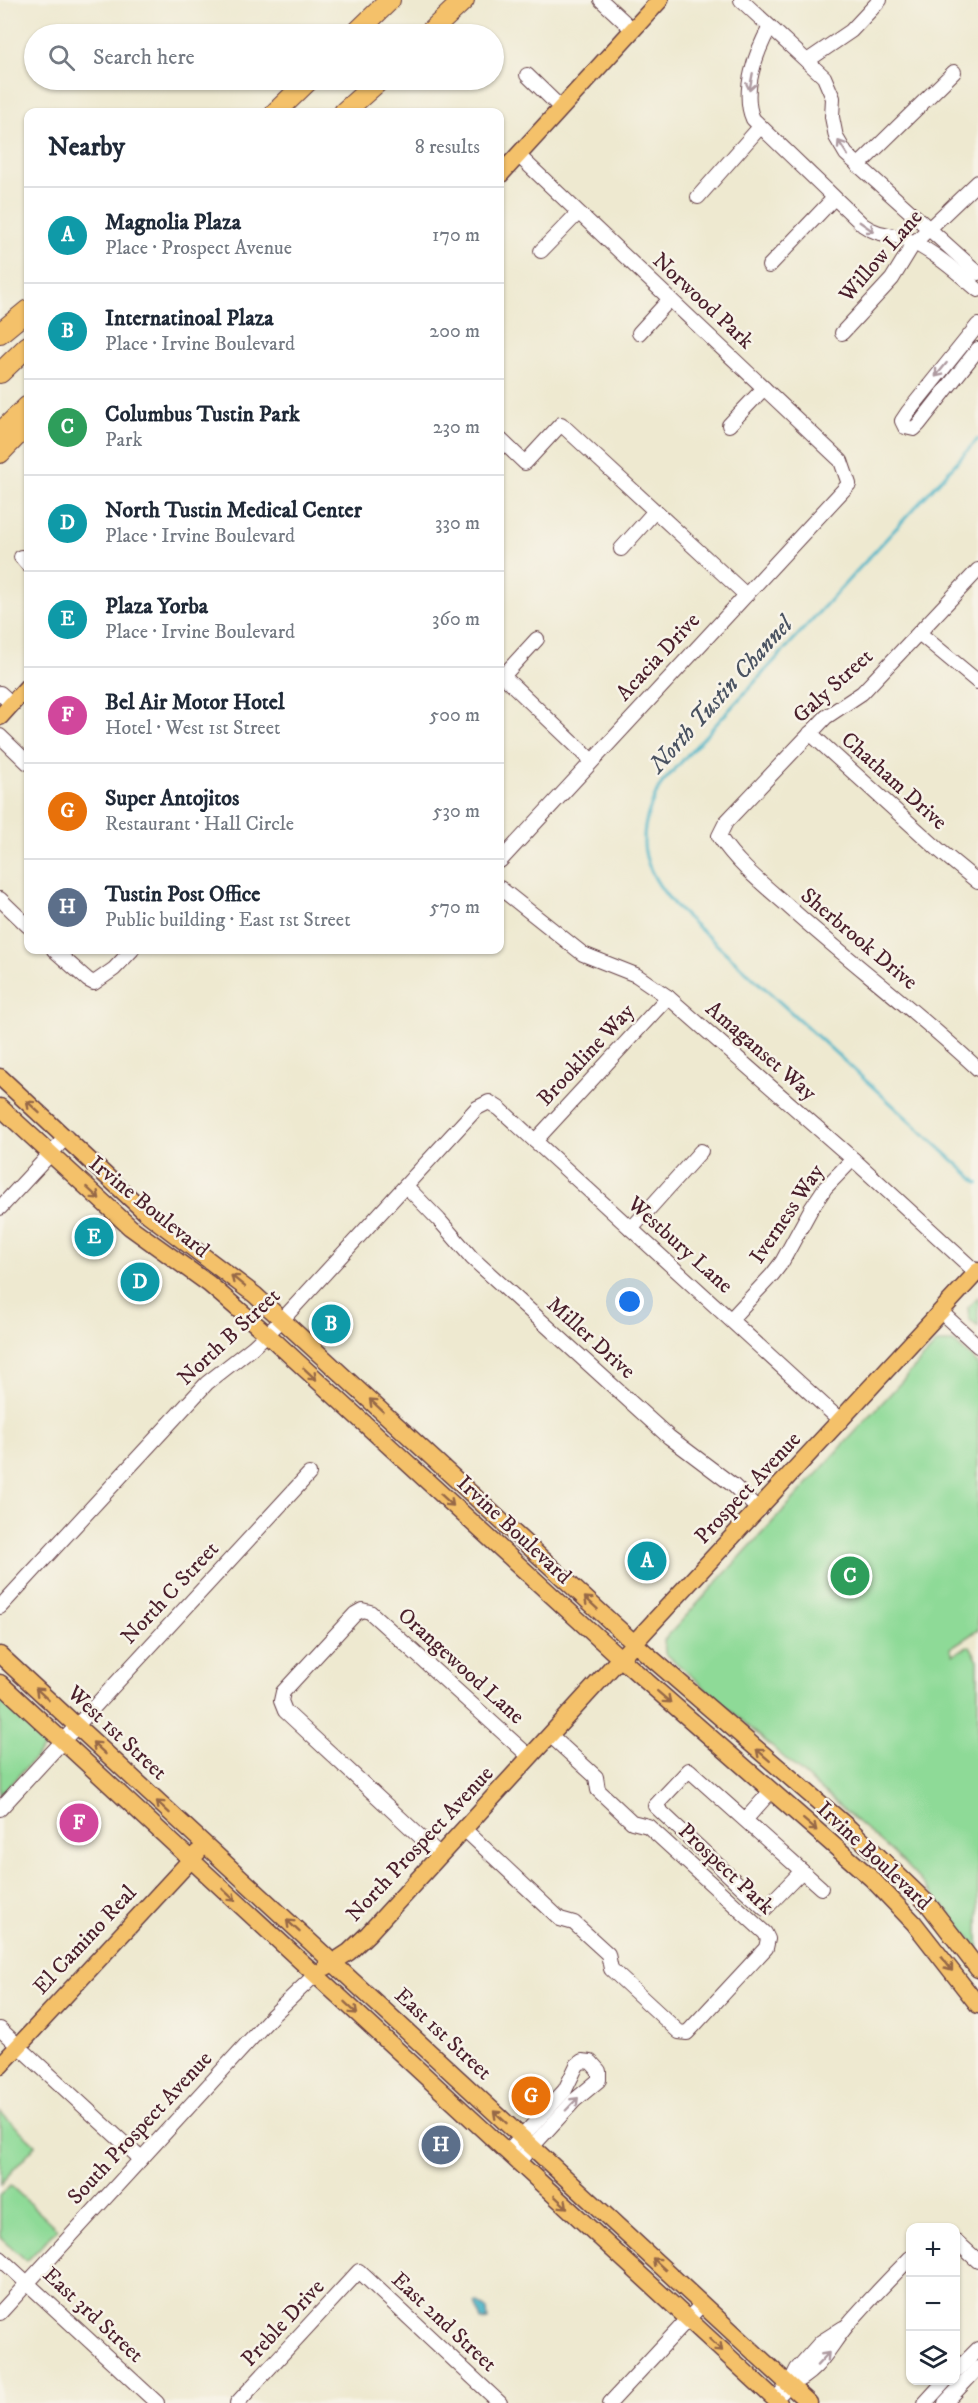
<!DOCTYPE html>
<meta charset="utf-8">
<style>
body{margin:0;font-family:"IM FELL DW Pica",serif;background:#f6f6f7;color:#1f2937}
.controls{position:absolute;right:18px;bottom:18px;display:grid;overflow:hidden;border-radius:12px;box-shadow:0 2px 4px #0004}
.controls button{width:54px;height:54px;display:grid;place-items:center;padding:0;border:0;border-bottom:2px solid #e0e1e3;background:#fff;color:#1f2937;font:30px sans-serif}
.you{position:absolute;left:630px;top:1302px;width:21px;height:21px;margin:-15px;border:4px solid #fff;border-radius:50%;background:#1a73e8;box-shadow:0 0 0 9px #1a73e833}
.badge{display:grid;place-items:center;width:39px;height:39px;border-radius:50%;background:#b5179e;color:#fff;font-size:20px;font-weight:700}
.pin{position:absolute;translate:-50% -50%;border:3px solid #fff;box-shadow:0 2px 6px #0006}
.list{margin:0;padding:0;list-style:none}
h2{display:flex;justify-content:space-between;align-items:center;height:78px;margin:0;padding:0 24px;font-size:26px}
h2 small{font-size:20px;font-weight:400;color:#747a83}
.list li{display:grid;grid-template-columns:39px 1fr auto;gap:18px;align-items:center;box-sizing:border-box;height:96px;padding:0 24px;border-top:2px solid #e0e1e3}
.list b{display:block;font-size:22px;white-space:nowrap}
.list p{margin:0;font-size:20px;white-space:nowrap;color:#747a83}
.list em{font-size:20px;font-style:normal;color:#747a83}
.icon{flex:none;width:33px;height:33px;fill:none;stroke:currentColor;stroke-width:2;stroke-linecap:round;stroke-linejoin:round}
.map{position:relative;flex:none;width:978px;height:2403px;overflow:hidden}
.search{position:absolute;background:#fff;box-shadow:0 2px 4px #0004;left:24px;top:24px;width:480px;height:66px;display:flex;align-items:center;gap:15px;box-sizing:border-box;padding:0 21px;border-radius:33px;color:#747a83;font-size:22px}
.panel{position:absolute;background:#fff;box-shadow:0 2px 4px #0004;left:24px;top:108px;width:480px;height:846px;border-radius:12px}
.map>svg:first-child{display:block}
</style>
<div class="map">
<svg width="978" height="2403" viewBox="0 0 978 2403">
<rect width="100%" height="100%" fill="#f7f3e8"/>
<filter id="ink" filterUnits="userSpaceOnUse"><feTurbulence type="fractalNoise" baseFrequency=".0167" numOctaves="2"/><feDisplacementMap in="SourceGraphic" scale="12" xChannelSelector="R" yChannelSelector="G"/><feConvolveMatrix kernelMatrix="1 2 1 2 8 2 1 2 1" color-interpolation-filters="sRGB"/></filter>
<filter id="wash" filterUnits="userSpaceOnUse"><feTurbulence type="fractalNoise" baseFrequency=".008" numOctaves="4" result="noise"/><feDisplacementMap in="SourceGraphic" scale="24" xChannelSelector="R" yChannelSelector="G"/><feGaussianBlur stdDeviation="1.35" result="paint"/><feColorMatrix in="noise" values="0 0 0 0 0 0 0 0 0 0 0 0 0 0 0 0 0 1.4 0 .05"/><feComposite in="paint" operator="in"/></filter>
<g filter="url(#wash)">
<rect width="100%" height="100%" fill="#eee9d0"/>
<!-- green -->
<g fill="#8eda97" stroke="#6c7c61" stroke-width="1.5">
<polygon points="978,1297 978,1327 969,1319 968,1307"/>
<polygon points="937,1343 955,1343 978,1364 978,1630 950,1648 953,1654 970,1646 978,1660 978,1950 948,1911 902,1861 665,1653 664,1640"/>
<polygon points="0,1698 48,1744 0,1795"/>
<polygon points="0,2112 36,2145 0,2184"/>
<polygon points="10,2185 57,2229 27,2261 0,2237 0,2196"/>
</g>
<!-- water -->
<polygon fill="#4ab4c7" stroke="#4a6a79" stroke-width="1.5" points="477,2302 487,2310 488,2320 481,2321 475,2303"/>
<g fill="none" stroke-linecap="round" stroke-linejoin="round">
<!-- stream -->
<path stroke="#4ab4c7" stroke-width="3" d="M978,439L662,783C632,835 640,869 680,911L978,1183"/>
</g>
</g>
<g filter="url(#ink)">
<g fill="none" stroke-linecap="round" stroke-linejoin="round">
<!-- minor casing -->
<g stroke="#633d44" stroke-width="16">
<g id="minor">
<polyline points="601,0 632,29"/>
<polyline points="741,0 824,77 833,98 832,117 836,137 846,154 978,273"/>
<path d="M770,27C756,52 741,92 753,119L863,225C880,237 891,233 908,240C933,251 957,272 978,290"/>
<polyline points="807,61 851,31 880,0"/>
<polyline points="527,75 561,108"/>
<polyline points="858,166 954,72"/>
<polyline points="698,197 760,127"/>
<polyline points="541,251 578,213"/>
<polyline points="769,266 834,198"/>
<polyline points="978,325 908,412 902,421 905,427 914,429 919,424 978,349"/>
<polyline points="639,333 670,299"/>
<polyline points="842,333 892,279 914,243 978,182"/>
<polyline points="729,425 764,388"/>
<polyline points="500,439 525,463 561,424 746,595"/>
<polyline points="621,549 655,511"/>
<polyline points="21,557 28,565"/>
<path d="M978,570L862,693L826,717L726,822L719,836C737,864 764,885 789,907C851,963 918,1012 978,1069"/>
<polyline points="919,633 978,682"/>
<polyline points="500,673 591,760"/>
<polyline points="503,676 537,639"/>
<polyline points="0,693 12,704"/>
<polyline points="810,733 939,850 978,882"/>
<polyline points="0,736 28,763"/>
<polyline points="500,861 849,484 841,461 518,155"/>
<polyline points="500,888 583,954 636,975 668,997 853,1159 977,1273"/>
<polyline points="0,899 28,926"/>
<polyline points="54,950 88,980 94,983 114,969 132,950"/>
<polyline points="535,1141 668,997"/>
<polyline points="406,1186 439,1220 472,1258 669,1437 734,1486 759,1510"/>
<polyline points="0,1208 66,1137"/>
<polyline points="631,1229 701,1151"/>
<polyline points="941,1312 978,1346"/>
<polyline points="731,1319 772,1275 782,1262 811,1209 825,1188 853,1159"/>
<polyline points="0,1607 207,1383 253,1347 282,1320 477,1108 489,1102 500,1109 841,1421"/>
<polygon points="689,1770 802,1871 765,1909 655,1806"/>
<polyline points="0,1809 309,1474"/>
<polyline points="746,1819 771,1791"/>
<polyline points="464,1829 560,1919 574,1923 608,1954 611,1969 679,2032 687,2033 766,1948 768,1939 765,1933 648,1826 632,1822 598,1790 596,1777 550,1735"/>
<polyline points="440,1855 285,1711 281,1701 283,1692 355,1614 362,1610 370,1612 530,1757"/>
<polyline points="802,1871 821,1888"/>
<polyline points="0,2029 141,2159"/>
<polyline points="508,2152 565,2090 577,2065 582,2061 591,2062 599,2071 599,2080 575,2100 518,2162"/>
<polyline points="956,2241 978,2261"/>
<polyline points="0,2258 157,2403"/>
<polyline points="0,2313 273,2015 315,1975"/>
<polyline points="956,2371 978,2349"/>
<path d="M789,2385C822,2370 828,2347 850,2322C869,2300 890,2279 910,2258"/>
<polyline points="775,2399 789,2385 797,2369 821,2342 843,2328"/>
<polyline points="237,2403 359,2271 500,2403"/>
<polyline points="610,2403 702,2304"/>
<polyline points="925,2403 946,2380"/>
<polyline points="945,2403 978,2368"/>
</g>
</g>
<!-- major casing -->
<g stroke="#633d44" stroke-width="19">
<g id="major">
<polyline points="500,175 660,0"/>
<polyline points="0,717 28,686"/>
<polyline points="0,1077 145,1212 255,1295 634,1643 850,1829 928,1904 978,1969"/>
<polyline points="0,1107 130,1227 209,1284 267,1334 620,1658 871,1878 914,1923 978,2005"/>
<polyline points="0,1655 809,2403"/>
<polyline points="0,1683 779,2403"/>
<polyline points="326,1967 349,1952 368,1934 634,1643 978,1271"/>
<polyline points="0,2066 198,1852"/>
</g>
</g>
<!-- highway casing -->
<g stroke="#633d44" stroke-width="22">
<g id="highway">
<polyline points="355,34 390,0"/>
<polyline points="428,34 464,0"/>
<polyline points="276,112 309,80"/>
<polyline points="344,112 380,80"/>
<polyline points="0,333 28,310"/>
<polyline points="0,373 28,346"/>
<polyline points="0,433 28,406"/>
<polyline points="0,453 28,424"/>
</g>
</g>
<!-- minor -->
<use href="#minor" stroke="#fff" stroke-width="14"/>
<!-- major -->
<use href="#major" stroke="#f4c16a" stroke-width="16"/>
<!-- highway -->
<use href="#highway" stroke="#f4c16a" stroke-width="20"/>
</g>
<!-- one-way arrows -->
<defs><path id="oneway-shaft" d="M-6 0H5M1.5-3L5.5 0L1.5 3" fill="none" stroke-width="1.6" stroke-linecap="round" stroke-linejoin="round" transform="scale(1.5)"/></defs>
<g stroke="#ae9aa0">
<use href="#oneway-shaft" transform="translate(751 82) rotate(101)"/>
<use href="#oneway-shaft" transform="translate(843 148) rotate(-123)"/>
<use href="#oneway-shaft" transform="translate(867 227) rotate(35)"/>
<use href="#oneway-shaft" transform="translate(941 370) rotate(129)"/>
<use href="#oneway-shaft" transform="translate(572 2104) rotate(-46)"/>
<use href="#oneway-shaft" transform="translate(823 2359) rotate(-47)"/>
</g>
<g stroke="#966847">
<use href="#oneway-shaft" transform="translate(33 1107) rotate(-137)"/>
<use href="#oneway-shaft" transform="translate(93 1193) rotate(42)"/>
<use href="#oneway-shaft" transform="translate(238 1281) rotate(-141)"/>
<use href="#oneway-shaft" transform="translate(310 1374) rotate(43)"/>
<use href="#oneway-shaft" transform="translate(376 1405) rotate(-137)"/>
<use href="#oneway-shaft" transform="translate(447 1500) rotate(43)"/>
<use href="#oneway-shaft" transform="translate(591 1603) rotate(-137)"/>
<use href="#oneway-shaft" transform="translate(42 1694) rotate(-137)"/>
<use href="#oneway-shaft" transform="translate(664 1697) rotate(41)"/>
<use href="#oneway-shaft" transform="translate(99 1748) rotate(-137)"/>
<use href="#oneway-shaft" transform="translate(763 1755) rotate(-139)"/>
<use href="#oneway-shaft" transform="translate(163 1807) rotate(-137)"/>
<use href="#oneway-shaft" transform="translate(810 1825) rotate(41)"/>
<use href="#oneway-shaft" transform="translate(229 1895) rotate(43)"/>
<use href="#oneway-shaft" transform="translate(293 1926) rotate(-137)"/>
<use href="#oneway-shaft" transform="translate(947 1964) rotate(53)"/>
<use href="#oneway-shaft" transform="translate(351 2008) rotate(43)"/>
<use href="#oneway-shaft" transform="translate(500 2117) rotate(-137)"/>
<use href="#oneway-shaft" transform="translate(561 2202) rotate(43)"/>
<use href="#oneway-shaft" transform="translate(659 2264) rotate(-137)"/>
<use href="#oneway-shaft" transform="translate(716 2345) rotate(43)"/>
</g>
</g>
<g text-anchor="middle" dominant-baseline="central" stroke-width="5" stroke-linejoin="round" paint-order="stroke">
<!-- street labels -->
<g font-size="22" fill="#4a1f2b" stroke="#f7f3e8">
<text transform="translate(881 256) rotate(-49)">Willow Lane</text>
<text transform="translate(703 301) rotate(43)">Norwood Park</text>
<text transform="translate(658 657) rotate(-47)">Acacia Drive</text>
<text transform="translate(833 686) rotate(-42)">Galy Street</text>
<text transform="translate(894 781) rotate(42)">Chatham Drive</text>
<text transform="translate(859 939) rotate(40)">Sherbrook Drive</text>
<text transform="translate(761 1051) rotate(41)">Amaganset Way</text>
<text transform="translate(586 1055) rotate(-47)">Brookline Way</text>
<text transform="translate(149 1207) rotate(39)">Irvine Boulevard</text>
<text transform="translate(787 1214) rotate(-56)">Iverness Way</text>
<text transform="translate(680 1245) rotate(42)">Westbury Lane</text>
<text transform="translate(229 1337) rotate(-43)">North B Street</text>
<text transform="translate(591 1338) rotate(42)">Miller Drive</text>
<text transform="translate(748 1488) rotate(-47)">Prospect Avenue</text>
<text transform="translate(514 1530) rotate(43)">Irvine Boulevard</text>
<text transform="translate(170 1593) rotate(-47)">North C Street</text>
<text transform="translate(461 1666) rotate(42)">Orangewood Lane</text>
<text transform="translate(117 1733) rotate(43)">West 1st Street</text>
<text transform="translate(420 1844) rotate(-47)">North Prospect Avenue</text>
<text transform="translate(874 1856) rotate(43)">Irvine Boulevard</text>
<text transform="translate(726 1869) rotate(43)">Prospect Park</text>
<text transform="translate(85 1940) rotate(-47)">El Camino Real</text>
<text transform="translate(443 2034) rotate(43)">East 1st Street</text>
<text transform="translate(140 2128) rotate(-47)">South Prospect Avenue</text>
<text transform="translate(93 2315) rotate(43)">East 3rd Street</text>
<text transform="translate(444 2322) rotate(43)">East 2nd Street</text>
<text transform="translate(283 2323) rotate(-47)">Preble Drive</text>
</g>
<!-- water labels -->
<g font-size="24" font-style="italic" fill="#4a5362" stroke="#f7f3e8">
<text transform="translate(721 695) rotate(-48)">North Tustin Channel</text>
</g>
</g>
</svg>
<div class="controls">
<button>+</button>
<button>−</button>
<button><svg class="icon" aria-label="layers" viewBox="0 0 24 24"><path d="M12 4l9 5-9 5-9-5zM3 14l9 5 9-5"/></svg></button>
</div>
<div class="you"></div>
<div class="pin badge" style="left:647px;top:1561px;background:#0f9aa8">A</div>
<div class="pin badge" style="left:331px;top:1324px;background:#0f9aa8">B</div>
<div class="pin badge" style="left:850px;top:1576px;background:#2e9e5b">C</div>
<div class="pin badge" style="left:140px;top:1282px;background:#0f9aa8">D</div>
<div class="pin badge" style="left:94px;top:1237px;background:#0f9aa8">E</div>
<div class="pin badge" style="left:79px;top:1823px;background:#d1479c">F</div>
<div class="pin badge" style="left:531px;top:2096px;background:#e8710a">G</div>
<div class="pin badge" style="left:441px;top:2145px;background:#5c6f8a">H</div>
<div class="search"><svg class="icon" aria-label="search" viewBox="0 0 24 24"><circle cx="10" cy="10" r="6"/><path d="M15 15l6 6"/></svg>Search here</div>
<section class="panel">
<h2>Nearby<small>8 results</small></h2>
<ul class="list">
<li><span class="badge" style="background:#0f9aa8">A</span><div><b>Magnolia Plaza</b><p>Place · Prospect Avenue</p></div><em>170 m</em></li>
<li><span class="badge" style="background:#0f9aa8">B</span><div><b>Internatinoal Plaza</b><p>Place · Irvine Boulevard</p></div><em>200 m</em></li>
<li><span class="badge" style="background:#2e9e5b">C</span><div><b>Columbus Tustin Park</b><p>Park</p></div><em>230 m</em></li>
<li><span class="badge" style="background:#0f9aa8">D</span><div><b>North Tustin Medical Center</b><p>Place · Irvine Boulevard</p></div><em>330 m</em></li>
<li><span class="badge" style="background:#0f9aa8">E</span><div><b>Plaza Yorba</b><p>Place · Irvine Boulevard</p></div><em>360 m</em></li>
<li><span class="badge" style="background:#d1479c">F</span><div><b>Bel Air Motor Hotel</b><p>Hotel · West 1st Street</p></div><em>500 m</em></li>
<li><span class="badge" style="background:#e8710a">G</span><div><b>Super Antojitos</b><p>Restaurant · Hall Circle</p></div><em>530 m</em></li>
<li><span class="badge" style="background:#5c6f8a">H</span><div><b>Tustin Post Office</b><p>Public building · East 1st Street</p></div><em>570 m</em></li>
</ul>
</section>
</div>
